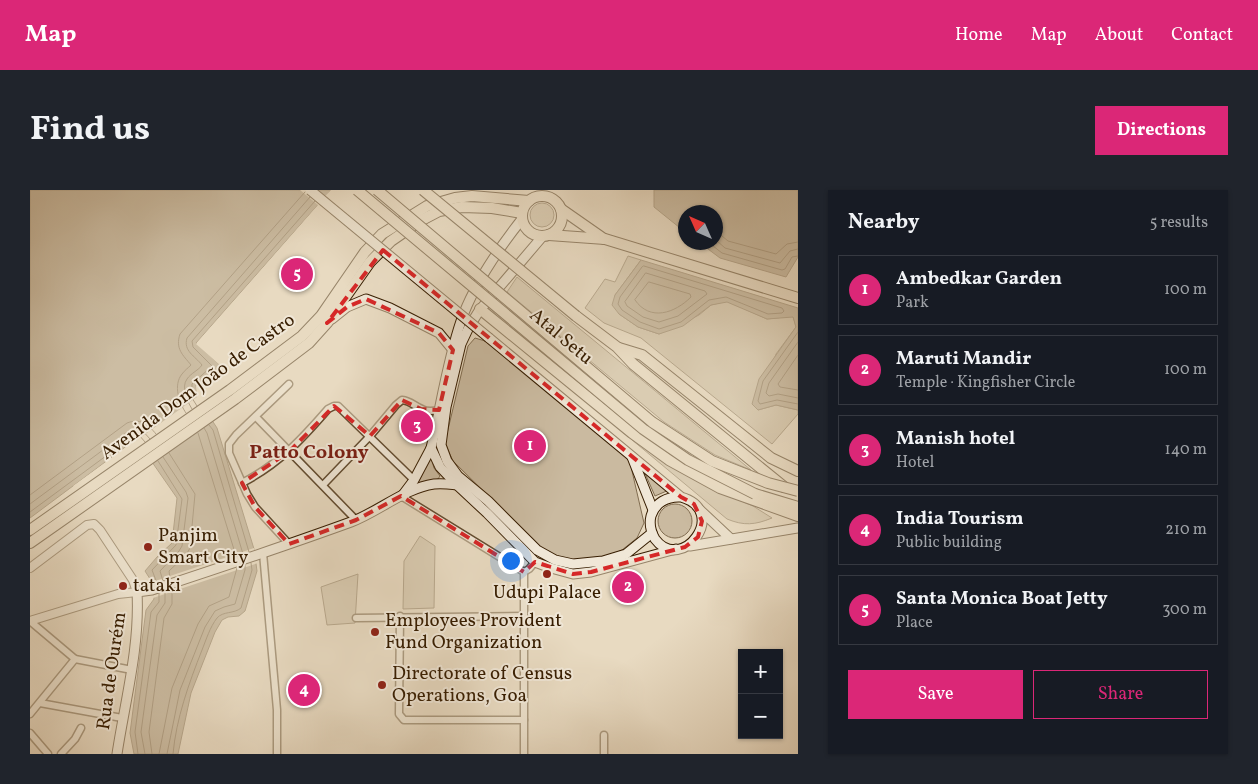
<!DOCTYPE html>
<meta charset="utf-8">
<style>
body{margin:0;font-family:Vollkorn,serif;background:#20242c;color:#f1f3f6}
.controls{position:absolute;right:15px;bottom:15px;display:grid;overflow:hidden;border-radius:0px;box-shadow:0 1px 4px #0004}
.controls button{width:45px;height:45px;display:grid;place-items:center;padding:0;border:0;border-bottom:1px solid #363941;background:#171b24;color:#f1f3f6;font:25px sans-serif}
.compass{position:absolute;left:648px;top:15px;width:45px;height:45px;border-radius:50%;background:#171b24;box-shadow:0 1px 4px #0004;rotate:315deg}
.you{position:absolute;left:480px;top:370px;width:18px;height:18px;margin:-12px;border:4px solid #fff;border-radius:50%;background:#1a73e8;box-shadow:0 0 0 8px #1a73e833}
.badge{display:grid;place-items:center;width:32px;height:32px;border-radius:50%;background:#db2777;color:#fff;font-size:16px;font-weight:700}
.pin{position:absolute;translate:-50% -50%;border:2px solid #fff;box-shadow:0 1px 5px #0006}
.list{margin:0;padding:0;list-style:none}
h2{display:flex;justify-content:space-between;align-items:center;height:65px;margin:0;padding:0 20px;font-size:21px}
h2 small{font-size:16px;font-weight:400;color:#9ea1a6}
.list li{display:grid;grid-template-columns:32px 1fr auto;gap:15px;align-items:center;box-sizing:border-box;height:70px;margin:0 10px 10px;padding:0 10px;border:1px solid #363941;border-radius:0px}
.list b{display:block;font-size:19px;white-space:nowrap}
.list p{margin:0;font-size:16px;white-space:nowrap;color:#9ea1a6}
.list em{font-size:16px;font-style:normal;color:#9ea1a6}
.actions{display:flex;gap:10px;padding:15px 20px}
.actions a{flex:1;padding:11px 0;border:1px solid #db2777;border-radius:0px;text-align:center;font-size:18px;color:#db2777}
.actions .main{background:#db2777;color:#fff}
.map{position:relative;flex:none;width:768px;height:564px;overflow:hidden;border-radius:0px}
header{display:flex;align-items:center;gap:30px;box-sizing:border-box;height:70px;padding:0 25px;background:#db2777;color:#fff}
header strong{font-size:24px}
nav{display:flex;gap:28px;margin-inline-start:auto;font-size:18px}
.intro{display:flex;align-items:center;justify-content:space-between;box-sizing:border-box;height:120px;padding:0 30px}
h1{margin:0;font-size:35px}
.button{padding:12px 22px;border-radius:0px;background:#db2777;color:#fff;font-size:18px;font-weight:700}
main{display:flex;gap:30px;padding:0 30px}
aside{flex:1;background:#171b24;border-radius:0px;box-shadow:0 1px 4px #0004}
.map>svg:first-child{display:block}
</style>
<header>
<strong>Map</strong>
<nav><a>Home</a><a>Map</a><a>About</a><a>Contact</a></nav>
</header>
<div class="intro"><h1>Find us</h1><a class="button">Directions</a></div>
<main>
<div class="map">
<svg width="768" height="564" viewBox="0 0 768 564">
<rect width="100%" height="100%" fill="#e8dac1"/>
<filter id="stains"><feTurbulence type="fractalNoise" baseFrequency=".004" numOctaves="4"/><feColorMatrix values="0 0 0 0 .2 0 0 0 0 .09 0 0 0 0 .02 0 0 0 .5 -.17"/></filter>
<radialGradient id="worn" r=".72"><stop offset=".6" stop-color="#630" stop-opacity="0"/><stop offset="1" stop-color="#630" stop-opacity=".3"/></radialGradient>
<!-- green -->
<g fill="#cabaa0" stroke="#806c50">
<circle cx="512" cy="25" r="12"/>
<polygon points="598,66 611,70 585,105 589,124 608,137 629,144 669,125 681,115 697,111 737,129 763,126 766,137 746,164 728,220 746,215 768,220 768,224 742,254 611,148 574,133 555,118 575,89 585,92"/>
<polygon points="487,87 721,280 685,265 634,232 477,102"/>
<path d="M464,135L593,238L690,302L723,316L742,328C725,335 714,336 697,329Z"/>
<polygon points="445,148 455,151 599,268 614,333 607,348 592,360 574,368 540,370 522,364 510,357 423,271 418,260 415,252 438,156"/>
<polygon points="400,264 404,278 410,286 408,289 389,294 387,291 392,284"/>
<polygon points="613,279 639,300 625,306"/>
<circle cx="645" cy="331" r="17"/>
<polygon points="390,346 405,356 404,418 373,419 374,371"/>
<polygon points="328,384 325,433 297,435 291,397"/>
</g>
<!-- water -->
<g fill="#ac9a7f" stroke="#7d684c">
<polygon points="0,0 301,0 166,153 191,176 166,195 167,207 187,238 224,359 227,381 215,421 209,426 198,427 192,430 185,442 161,503 148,564 104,564 100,543 116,420 124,409 122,392 115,381 127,367 142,353 147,308 106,249 0,328"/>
<polygon points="624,0 768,0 768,67 756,87 690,68 670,53 686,52 686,22 656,22 655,42 624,17"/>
<polygon points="611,70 768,118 768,220 746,215 728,220 722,214 729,189 766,137 763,127 737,129 697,112 681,115 653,136 629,144 608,137 589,124 582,115 585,105"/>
</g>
<!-- pier -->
<g fill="#e8dac1">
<polygon points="270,0 288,0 295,6 301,0 303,0 170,153 194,176 169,197 170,206 185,229 120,273 106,253 45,298 43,296 167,207 166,196 191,176 166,154 288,15"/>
<polygon points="224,358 228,373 123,408 119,393"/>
</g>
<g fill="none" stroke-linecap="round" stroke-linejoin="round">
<!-- shore -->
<g stroke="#725c40" stroke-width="1">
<polyline points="686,41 698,51 746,64 757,54 768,52"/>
<polyline points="686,50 695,58 750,73 760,61 768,59"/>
<polyline points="678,52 692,63 752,80 755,79 762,67 768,66"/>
<polygon points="614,76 752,118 754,121 752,123 738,124 696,107 679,110 651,132 629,139 610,132 592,120 588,114 590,107 612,77"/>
<polygon points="616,83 675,101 677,104 648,126 629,132 613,127 597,116 595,112"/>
<path d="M619,92L660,104L661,107C645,123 620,132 605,110Z"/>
<polyline points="768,142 733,191 728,211 730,214 747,210 768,214"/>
<polyline points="768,152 739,193 736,203 739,206 748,204 768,208"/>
<polyline points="768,165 748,194 750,197 768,200"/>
<polyline points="167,216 162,208 162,194 182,176 163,157 162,151 285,11"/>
<path d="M162,219C157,211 151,197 157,189C161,183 169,180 172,175C165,166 153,161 157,148L280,7"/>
<path d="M156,223C149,213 143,195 152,184C155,180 158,178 161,175C153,165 145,159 150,144L275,2"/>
<polyline points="179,235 183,240 219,362"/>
<polyline points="174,238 177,243 213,364"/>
<polyline points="168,243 206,366"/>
<polyline points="139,263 165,304 160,358 156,365 139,381 140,388"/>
<path d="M0,305L97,233C110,228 118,234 126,244"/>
<polyline points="0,314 100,240 111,239 120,249"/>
<polyline points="0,322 103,246 109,245 115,252"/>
<polyline points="133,391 130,381 149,361 152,356 158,308 156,302 133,267"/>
<polyline points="127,393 122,380 146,355 152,309 128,271"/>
<polyline points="108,564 105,542 121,422 129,412 129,404"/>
<polyline points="115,564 111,542 127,425 135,413 135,402"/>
<polyline points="122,564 119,542 134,428 142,414 142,399"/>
<polyline points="129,564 142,498 168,434 179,416 199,407 207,378"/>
<polyline points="137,564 150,500 175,437 185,421 194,417 205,414 215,380 215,375"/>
<path d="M143,564C146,529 159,493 172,460C176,450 180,437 187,428C193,421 204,424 211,418L222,380L221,373"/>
</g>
<!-- minor casing -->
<g stroke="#634c30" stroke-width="9">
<g id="minor">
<polyline points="226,227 326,330"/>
<path d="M212,293C249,274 272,249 298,219L304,216H308L384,290"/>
<path d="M293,295L340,246L366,215L372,210C381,211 384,216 392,219C397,222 404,221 409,220"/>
<polyline points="371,306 494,382"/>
<polyline points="259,354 225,317 217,304 199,263 199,254 206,245 259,194"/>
<polyline points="233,363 247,520 247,564"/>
<polyline points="494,382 499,379 505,372"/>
<polyline points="370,426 369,524 374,530 494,530"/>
<polyline points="326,428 494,426"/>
<polyline points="0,431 45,469 102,480"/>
<polyline points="10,513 92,528"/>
<polyline points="0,524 45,469"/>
<polyline points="0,543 18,564"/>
<polyline points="31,564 45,549 51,538"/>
<polyline points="494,564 494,382"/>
<polyline points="574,564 574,545"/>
</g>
</g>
<!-- tertiary casing -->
<g stroke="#634c30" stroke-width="10">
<polyline id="tertiary" points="0,378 57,335 64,334 70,340 103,390 107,402 88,404 0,431"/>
</g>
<!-- secondary casing -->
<g stroke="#371d00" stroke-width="11">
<g id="secondary">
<path d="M492,29C470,57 443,96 431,131C417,172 411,216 401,258L410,277L427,295L457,323L505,372L521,378L543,384L561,382L646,359"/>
<polyline points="512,47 449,121 439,137 431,154 416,217 411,255 417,271 428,286 458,311 507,360 525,370 543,374 573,371 596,364 622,343"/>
<polyline points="302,129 317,117 336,109 360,118 409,143 423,160"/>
<path d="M459,148L651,307C700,321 652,385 625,349C621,342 619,334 621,326C625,313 637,306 651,307"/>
<polyline points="602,267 623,320"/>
<polyline points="372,306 384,290 401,258"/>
<polyline points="670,320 701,349"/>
<polyline points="660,356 768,338"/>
<path d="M87,564C95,511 110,457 107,402L122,400C189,378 255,356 321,332C348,322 375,298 404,294C412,293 419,294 427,295"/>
</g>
</g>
<!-- primary casing -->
<g stroke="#371d00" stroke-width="12">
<g id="primary">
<circle cx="512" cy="26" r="20"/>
<polyline points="531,19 574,49"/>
<polyline points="519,45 575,49 768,108"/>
<polyline points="546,126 587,157 603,174 754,297"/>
<polyline points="589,158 612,165 741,268 768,281"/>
<polyline points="0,340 200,200 272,146 291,126 335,62 352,44 397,16 425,8 442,6 499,11"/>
<polyline points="0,353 205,209 279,153 297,133 340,72 361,51 390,31 409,21 432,17 462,18 492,23"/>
</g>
</g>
<!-- trunk casing -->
<g stroke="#371d00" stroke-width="12">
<g id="trunk">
<polyline points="450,119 602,243 639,270 690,298 768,326"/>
<polyline points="725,304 768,317"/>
</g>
</g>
<!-- minor -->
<use href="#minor" stroke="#f0e7d7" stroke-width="6"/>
<!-- tertiary -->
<use href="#tertiary" stroke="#f0e7d7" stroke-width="8"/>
<!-- secondary -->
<use href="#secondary" stroke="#f0e7d7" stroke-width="9"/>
<!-- primary -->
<use href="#primary" stroke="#e8dac1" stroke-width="10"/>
<!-- trunk -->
<use href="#trunk" stroke="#e8dac1" stroke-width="10"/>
<!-- secondary-bridge casing -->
<g stroke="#371d00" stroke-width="11" stroke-linecap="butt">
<polyline id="secondary-bridge" points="280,0 459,148"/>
</g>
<!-- primary-bridge casing -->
<g stroke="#371d00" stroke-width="12" stroke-linecap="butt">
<polyline id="primary-bridge" points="393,0 546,126"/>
</g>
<!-- trunk-bridge casing -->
<g stroke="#371d00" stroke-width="12" stroke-linecap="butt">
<g id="trunk-bridge">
<polyline points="327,0 613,239 658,270 725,304"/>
<polyline points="347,0 622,232 682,271 738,293 768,301"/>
</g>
</g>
<!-- secondary-bridge -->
<use href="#secondary-bridge" stroke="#f0e7d7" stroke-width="9"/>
<!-- primary-bridge -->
<use href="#primary-bridge" stroke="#e8dac1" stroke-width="10"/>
<!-- trunk-bridge -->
<use href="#trunk-bridge" stroke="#e8dac1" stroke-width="10"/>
</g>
<!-- marked area -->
<path d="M0 0H768V564H0ZM353,60L651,307L664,314L672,331L668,347L655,357L561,382L543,384L505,372L494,382L371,306L326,330L259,354L225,317L212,293L260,261L304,216L340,246L372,210L391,219L409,220L423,160L409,143L336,109L317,117L297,133Z" fill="#e8dac1" fill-opacity=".55" fill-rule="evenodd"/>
<path fill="none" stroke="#d62828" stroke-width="4" stroke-dasharray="10 6" stroke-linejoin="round" d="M353,60L651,307L664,314L672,331L668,347L655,357L561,382L543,384L505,372L494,382L371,306L326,330L259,354L225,317L212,293L260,261L304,216L340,246L372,210L391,219L409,220L423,160L409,143L336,109L317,117L297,133Z"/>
<!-- markers -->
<g fill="#8f2418" stroke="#f0e7d7" stroke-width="2">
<circle cx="118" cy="357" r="5"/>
<circle cx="517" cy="384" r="5"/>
<circle cx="93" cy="396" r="5"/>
<circle cx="345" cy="442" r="5"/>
<circle cx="352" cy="495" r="5"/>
</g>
<g text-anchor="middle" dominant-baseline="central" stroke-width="4" stroke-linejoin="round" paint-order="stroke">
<!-- street labels -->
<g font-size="19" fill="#371d00" stroke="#f0e7d7">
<text transform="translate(531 147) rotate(40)">Atal Setu</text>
<text transform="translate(168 197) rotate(-36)">Avenida Dom João de Castro</text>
<text transform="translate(82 481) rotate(-82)">Rua de Ourém</text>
</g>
<!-- poi labels -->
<g font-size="19" fill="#371d00" stroke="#f0e7d7" text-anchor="start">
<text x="128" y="346">Panjim<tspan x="128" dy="22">Smart City</tspan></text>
<text x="103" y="396">tataki</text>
<text x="517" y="403" text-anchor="middle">Udupi Palace</text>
<text x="355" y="431">Employees Provident<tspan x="355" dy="22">Fund Organization</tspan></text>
<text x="362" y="484">Directorate of Census<tspan x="362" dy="22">Operations, Goa</tspan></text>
</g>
<!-- neighbourhood labels -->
<g font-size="20" font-weight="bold" fill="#7a1f14" stroke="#f0e7d7">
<text x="279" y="263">Patto Colony</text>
</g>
</g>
<rect width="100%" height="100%" filter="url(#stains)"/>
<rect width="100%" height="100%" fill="url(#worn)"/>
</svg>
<div class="controls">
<button>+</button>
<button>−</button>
</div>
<svg class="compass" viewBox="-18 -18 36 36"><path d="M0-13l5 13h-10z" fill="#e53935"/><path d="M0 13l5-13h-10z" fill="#9ea1a6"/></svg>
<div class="you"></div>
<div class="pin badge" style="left:500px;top:256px">1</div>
<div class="pin badge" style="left:598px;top:397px">2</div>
<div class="pin badge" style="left:387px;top:236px">3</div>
<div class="pin badge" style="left:274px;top:500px">4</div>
<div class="pin badge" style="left:267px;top:84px">5</div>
</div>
<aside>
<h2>Nearby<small>5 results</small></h2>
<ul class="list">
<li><span class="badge">1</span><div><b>Ambedkar Garden</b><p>Park</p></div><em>100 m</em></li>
<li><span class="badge">2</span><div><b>Maruti Mandir</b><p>Temple · Kingfisher Circle</p></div><em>100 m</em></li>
<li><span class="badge">3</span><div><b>Manish hotel</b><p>Hotel</p></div><em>140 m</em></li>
<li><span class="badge">4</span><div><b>India Tourism</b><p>Public building</p></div><em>210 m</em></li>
<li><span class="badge">5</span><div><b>Santa Monica Boat Jetty</b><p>Place</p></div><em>300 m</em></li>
</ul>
<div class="actions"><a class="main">Save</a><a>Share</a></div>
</aside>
</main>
